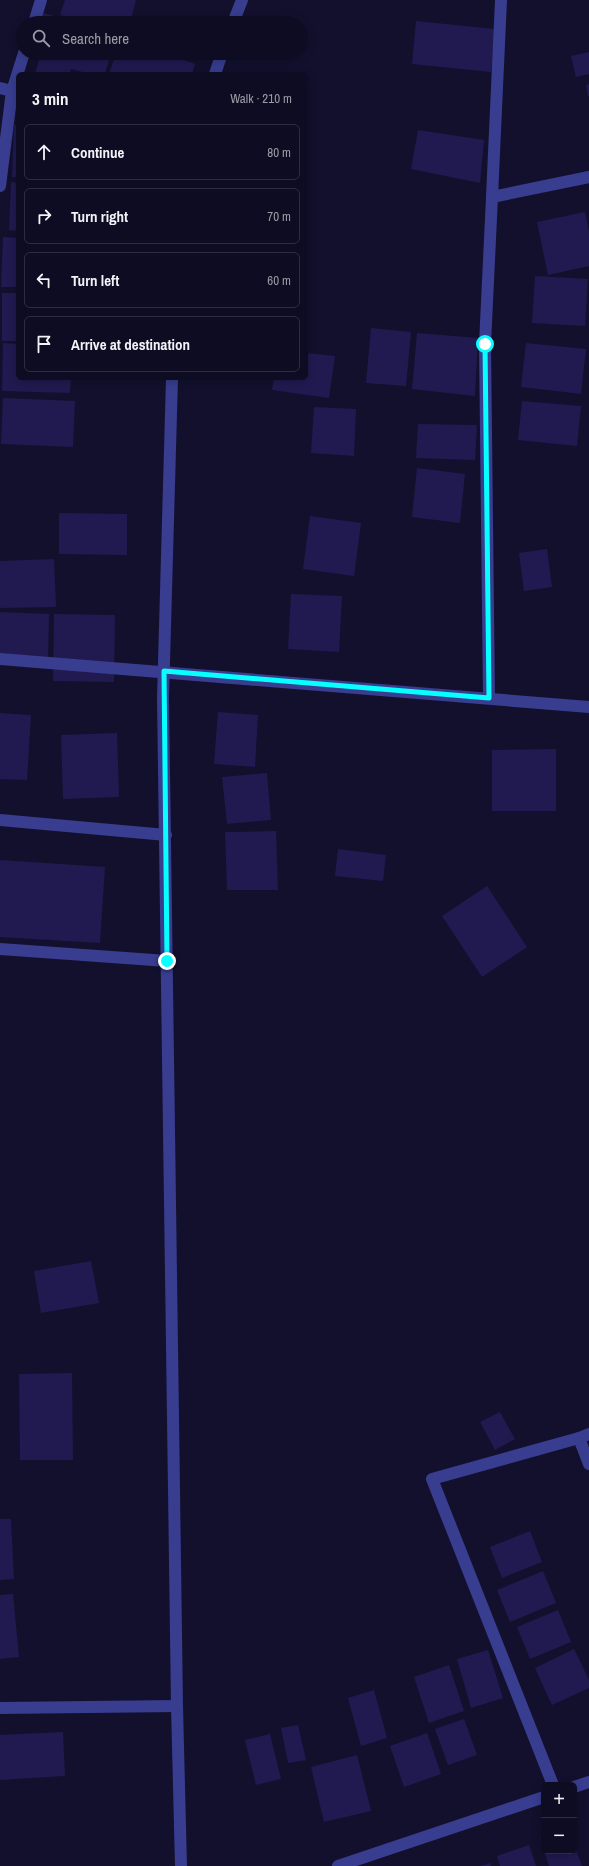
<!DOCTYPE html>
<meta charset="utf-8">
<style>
body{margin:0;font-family:"Archivo Narrow",sans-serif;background:#1c1a2f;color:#f1f3f6}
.controls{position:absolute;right:12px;bottom:12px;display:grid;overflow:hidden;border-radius:6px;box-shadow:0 2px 10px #0003}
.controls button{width:36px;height:36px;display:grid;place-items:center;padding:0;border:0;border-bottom:1px solid #2e2c40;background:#0e0c22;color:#f1f3f6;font:20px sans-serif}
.stop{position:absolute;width:12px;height:12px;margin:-9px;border:3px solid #08ffff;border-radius:50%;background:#fff}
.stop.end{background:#08ffff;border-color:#fff;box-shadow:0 1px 4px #0008}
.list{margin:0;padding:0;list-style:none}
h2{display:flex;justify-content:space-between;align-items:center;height:52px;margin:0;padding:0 16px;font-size:17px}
h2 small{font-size:13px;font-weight:400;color:#9b9ba5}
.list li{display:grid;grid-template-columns:26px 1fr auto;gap:12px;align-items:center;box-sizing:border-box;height:56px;margin:0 8px 8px;padding:0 8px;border:1px solid #2e2c40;border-radius:6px}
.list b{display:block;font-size:15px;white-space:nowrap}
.list em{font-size:13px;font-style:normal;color:#9b9ba5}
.icon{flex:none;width:22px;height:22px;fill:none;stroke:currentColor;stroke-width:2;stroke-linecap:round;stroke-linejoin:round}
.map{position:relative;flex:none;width:589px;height:1866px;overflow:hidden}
.search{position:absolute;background:#0e0c22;box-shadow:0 2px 10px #0003;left:16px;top:16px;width:292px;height:44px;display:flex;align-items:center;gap:10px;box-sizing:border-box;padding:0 14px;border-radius:22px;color:#9b9ba5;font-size:15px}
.panel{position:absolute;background:#0e0c22;box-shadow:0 2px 10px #0003;left:16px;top:72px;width:292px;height:308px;border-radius:6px}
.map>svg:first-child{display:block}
</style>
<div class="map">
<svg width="589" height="1866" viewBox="0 0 589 1866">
<rect width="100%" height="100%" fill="#12102d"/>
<!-- building -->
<g fill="#201a50">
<polygon points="65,0 136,0 130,23 87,23 60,15"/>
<polygon points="43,13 80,23 40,23"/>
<polygon points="416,21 495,29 491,72 412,64"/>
<polygon points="589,52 589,74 576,77 571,56"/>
<polygon points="33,53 111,53 105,74 90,74 71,69 70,74 35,74 39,60 31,58"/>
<polygon points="116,53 165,53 195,64 192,74 109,74"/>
<polygon points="589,84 589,96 588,96 586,85"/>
<polygon points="14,125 18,125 18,177 12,177"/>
<polygon points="418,130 484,140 480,183 411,169"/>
<polygon points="11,182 18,183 18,231 9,230"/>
<polygon points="585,212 589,232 589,266 548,275 537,222"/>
<polygon points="3,237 18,238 18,287 1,287"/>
<polygon points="535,276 588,279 585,326 532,323"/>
<rect x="2" y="293" width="16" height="48"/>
<polygon points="371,328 411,332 406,386 366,383"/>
<polygon points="417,333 478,338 475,396 412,389"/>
<polygon points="3,343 18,344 18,378 71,378 70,393 2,391"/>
<polygon points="526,343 586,349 581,394 521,387"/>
<polygon points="306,353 335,356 329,398 272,390 274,378 306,378"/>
<polygon points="3,398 75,401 73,447 1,444"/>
<polygon points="522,401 581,406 577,446 518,440"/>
<polygon points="314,407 356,409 354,456 311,453"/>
<polygon points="418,424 477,425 475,460 416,458"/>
<polygon points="417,468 465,474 460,523 412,517"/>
<polygon points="59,513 127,514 127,555 59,554"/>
<polygon points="310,516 361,523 354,576 303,569"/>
<polygon points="547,549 552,587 524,591 519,553"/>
<polygon points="54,559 56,607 0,608 0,561"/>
<polygon points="291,594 342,596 339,652 288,649"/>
<polygon points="0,612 49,614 48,662 0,660"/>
<polygon points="54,614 115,615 114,682 53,681"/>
<polygon points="218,712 258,715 255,767 214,764"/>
<polygon points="0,713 31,715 27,780 0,779"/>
<polygon points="117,733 119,797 63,799 61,735"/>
<polygon points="556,749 556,811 492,811 492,750"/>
<polygon points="267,773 271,820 227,824 222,777"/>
<polygon points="276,831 278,890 227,890 225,832"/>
<polygon points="338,849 386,855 383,881 335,876"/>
<polygon points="0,860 105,867 100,943 0,937"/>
<polygon points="487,886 527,947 482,977 442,916"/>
<polygon points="91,1261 99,1303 41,1313 34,1271"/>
<polygon points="72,1373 73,1460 20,1460 19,1374"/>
<polygon points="500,1412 515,1439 495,1450 480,1422"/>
<polygon points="0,1519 11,1519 14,1579 0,1580"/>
<polygon points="530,1531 542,1562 502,1578 490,1547"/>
<polygon points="543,1571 556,1603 510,1622 497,1590"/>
<polygon points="13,1594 19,1657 0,1659 0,1595"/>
<polygon points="558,1610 571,1642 530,1659 517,1627"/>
<polygon points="574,1649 589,1680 589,1688 552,1705 535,1668"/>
<polygon points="488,1650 503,1698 471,1708 457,1659"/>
<polygon points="449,1665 464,1711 429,1723 414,1677"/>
<polygon points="374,1690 387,1738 361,1746 348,1698"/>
<polygon points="464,1719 477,1755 448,1765 435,1729"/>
<polygon points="298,1725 306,1760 288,1763 281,1728"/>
<polygon points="63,1732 65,1776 0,1780 0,1735"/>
<polygon points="427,1733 441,1774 404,1787 390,1746"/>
<polygon points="270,1734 281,1779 256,1785 245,1740"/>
<polygon points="357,1755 371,1811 324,1822 311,1767"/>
<polygon points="544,1837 544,1851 540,1839"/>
<polygon points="529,1845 536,1866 500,1866 497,1856"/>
<polygon points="574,1845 582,1866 549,1866 544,1851 574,1851"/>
<polygon points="490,1863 491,1866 480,1866"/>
</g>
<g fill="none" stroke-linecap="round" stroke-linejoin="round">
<!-- street -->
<g stroke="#383d8f" stroke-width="12">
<polyline points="501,0 492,197 589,177"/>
<polyline points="34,23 41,0"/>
<polyline points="233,23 242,0"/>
<polyline points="215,74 222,53"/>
<polyline points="0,88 12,91"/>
<polyline points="0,186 12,91 24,53"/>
<polyline points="172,378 163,698 177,1706 181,1866"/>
<polyline points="0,659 589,707"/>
<polyline points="489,698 485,344 492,197"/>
<polyline points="0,820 166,835"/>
<polyline points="0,949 167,961"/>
<polyline points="589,1434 579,1438 589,1464"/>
<polyline points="0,1708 177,1706"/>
<polyline points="553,1785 432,1479 579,1438"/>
<polyline points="574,1787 589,1782"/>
<polyline points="338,1866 544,1797"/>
</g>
</g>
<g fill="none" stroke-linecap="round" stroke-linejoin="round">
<!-- route -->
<polyline stroke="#08ffff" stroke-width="5" points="167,961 164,671 489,698 485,344"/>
</g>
</svg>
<div class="controls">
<button>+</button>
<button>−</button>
</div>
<div class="stop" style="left:485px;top:344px"></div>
<div class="stop end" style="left:167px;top:961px"></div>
<div class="search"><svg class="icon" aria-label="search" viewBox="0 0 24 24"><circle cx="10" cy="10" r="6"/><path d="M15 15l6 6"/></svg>Search here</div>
<section class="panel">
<h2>3 min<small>Walk · 210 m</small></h2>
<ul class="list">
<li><svg class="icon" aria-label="ahead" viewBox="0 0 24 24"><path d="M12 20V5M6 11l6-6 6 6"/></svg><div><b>Continue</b></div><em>80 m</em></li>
<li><svg class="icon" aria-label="right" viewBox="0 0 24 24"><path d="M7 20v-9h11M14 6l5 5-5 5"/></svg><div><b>Turn right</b></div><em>70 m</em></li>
<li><svg class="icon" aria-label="left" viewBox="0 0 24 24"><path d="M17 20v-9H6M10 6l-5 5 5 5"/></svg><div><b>Turn left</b></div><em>60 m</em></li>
<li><svg class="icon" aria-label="arrive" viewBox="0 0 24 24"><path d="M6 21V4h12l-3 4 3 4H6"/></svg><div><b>Arrive at destination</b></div></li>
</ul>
</section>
</div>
